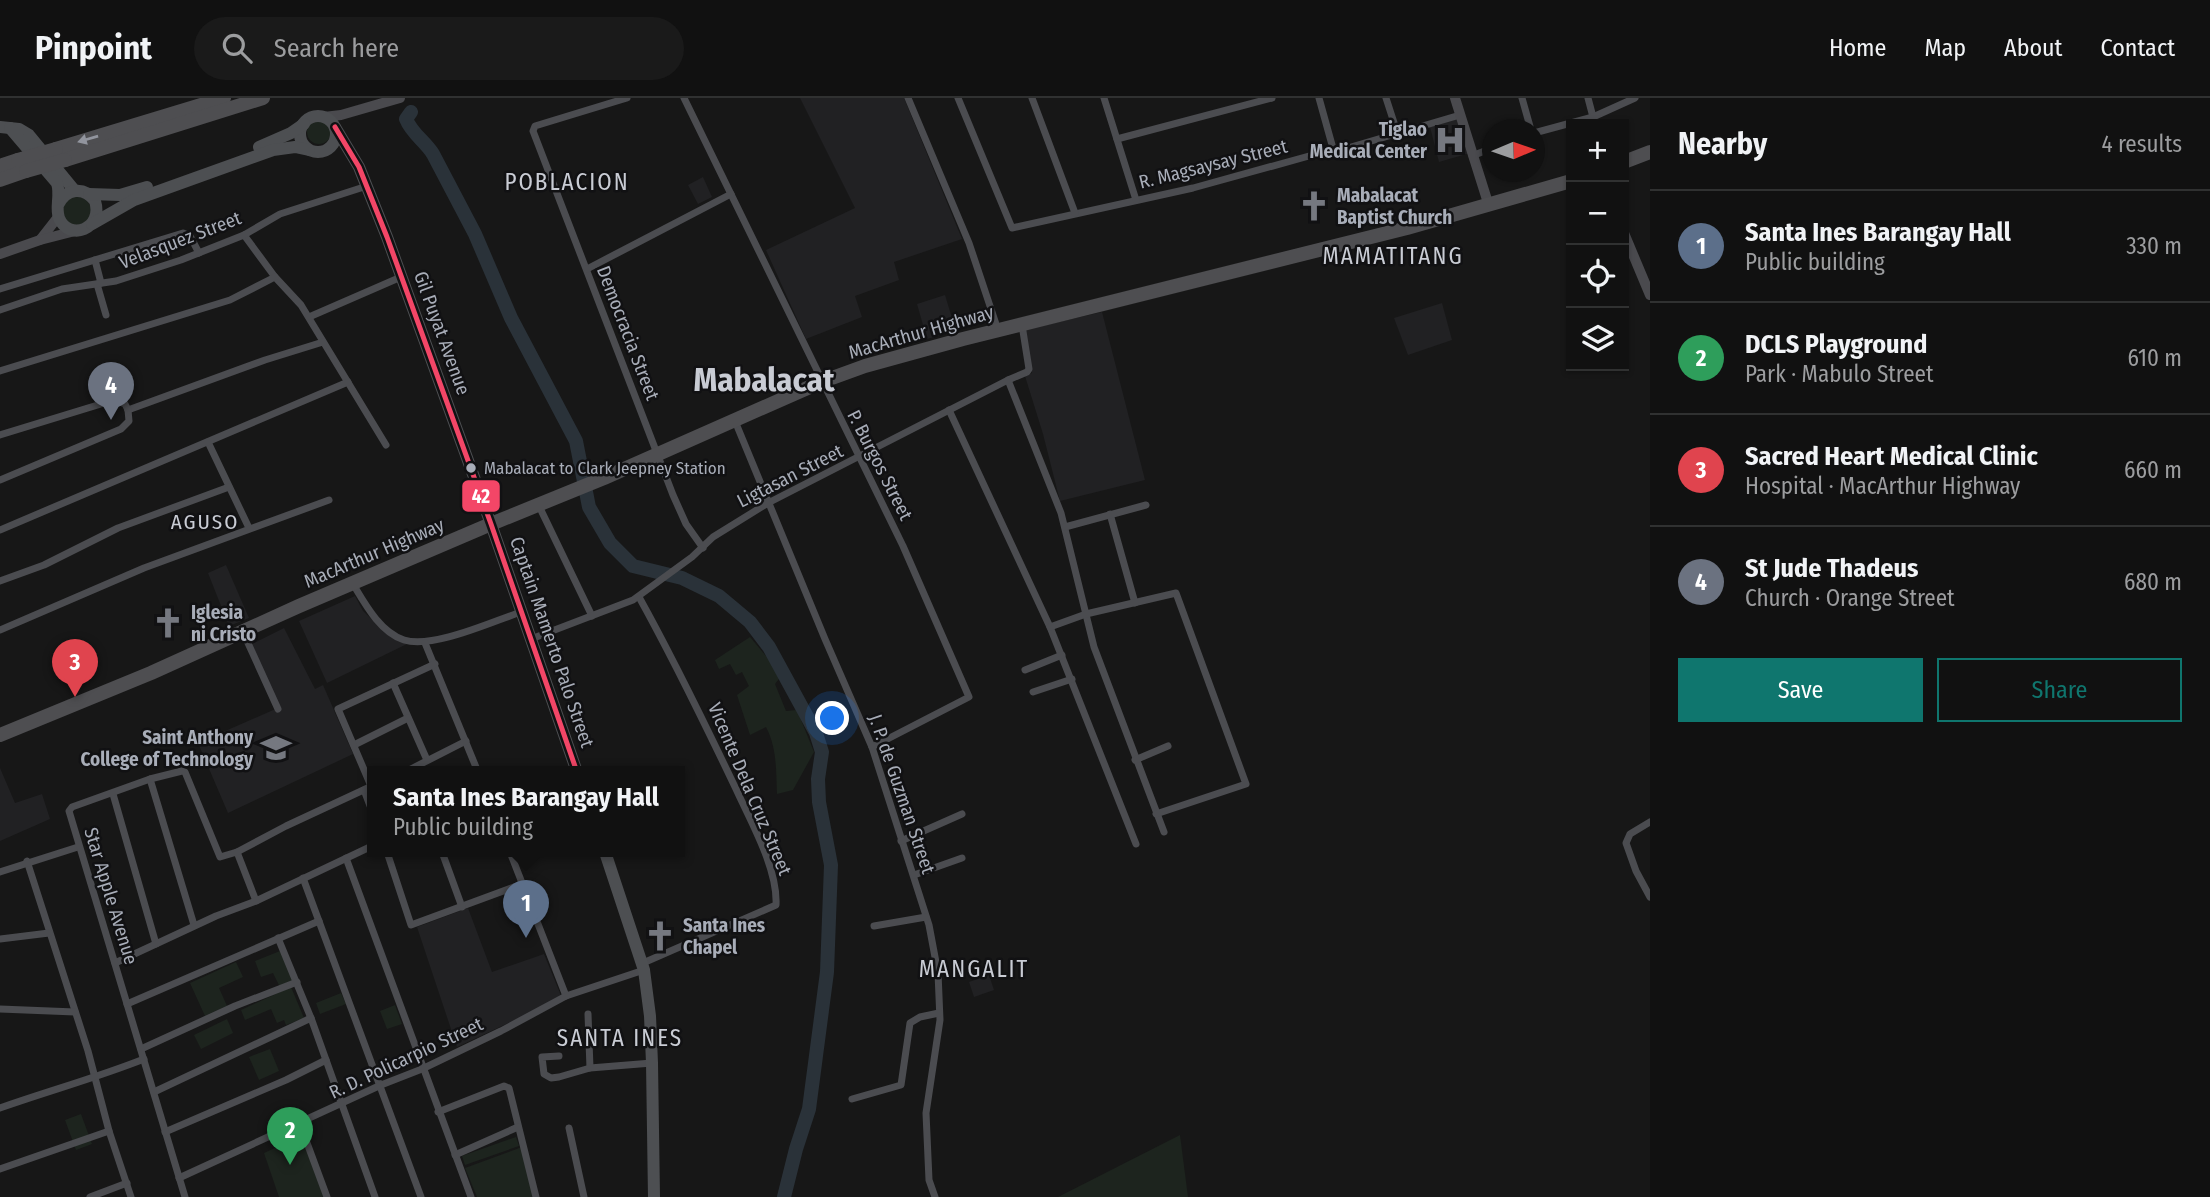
<!DOCTYPE html>
<meta charset="utf-8">
<style>
body{margin:0;font-family:"Fira Sans Condensed",sans-serif;background:#1a1a1a;color:#f1f3f6}
.controls{position:absolute;right:21px;top:21px;display:grid;overflow:hidden;border-radius:0px;box-shadow:0 2px 5px #0004}
.controls button{width:63px;height:63px;display:grid;place-items:center;padding:0;border:0;border-bottom:2px solid #303131;background:#111;color:#f1f3f6;font:35px sans-serif}
.compass{position:absolute;left:1482px;top:21px;width:63px;height:63px;border-radius:50%;background:#111;box-shadow:0 2px 5px #0004;rotate:88deg}
.you{position:absolute;left:833px;top:621px;width:24px;height:24px;margin:-18px;border:5px solid #fff;border-radius:50%;background:#1a73e8;box-shadow:0 0 0 10px #1a73e833}
.badge{display:grid;place-items:center;width:46px;height:46px;border-radius:50%;background:#0f766e;color:#fff;font-size:23px;font-weight:700}
.pin{position:absolute;translate:-50% -58px;filter:drop-shadow(0 2px 4px #0008)}
.pin::after{content:'';position:absolute;top:37px;width:24px;height:21px;background:inherit;clip-path:polygon(0 0,100% 0,50% 100%)}
.popup{position:absolute;left:367px;top:668px;width:318px;height:91px;box-sizing:border-box;display:grid;place-content:center;border-radius:0px;background:#111;filter:drop-shadow(0 2px 5px #0005);font-size:23px;white-space:nowrap;color:#9c9d9f}
.popup b{font-size:26px;color:#f1f3f6}
.popup::after{content:'';position:absolute;left:50%;top:100%;margin-left:-14px;border:14px solid transparent;border-top-color:#111}
.list{margin:0;padding:0;list-style:none}
h2{display:flex;justify-content:space-between;align-items:center;height:91px;margin:0;padding:0 28px;font-size:30px}
h2 small{font-size:23px;font-weight:400;color:#9c9d9f}
.list li{display:grid;grid-template-columns:46px 1fr auto;gap:21px;align-items:center;box-sizing:border-box;height:112px;padding:0 28px;border-top:2px solid #303131}
.list b{display:block;font-size:26px;white-space:nowrap}
.list p{margin:0;font-size:23px;white-space:nowrap;color:#9c9d9f}
.list em{font-size:23px;font-style:normal;color:#9c9d9f}
.actions{display:flex;gap:14px;padding:21px 28px}
.actions a{flex:1;padding:16px 0;border:2px solid #0f766e;border-radius:0px;text-align:center;font-size:24px;color:#0f766e}
.actions .main{background:#0f766e;color:#fff}
.icon{flex:none;width:38px;height:38px;fill:none;stroke:currentColor;stroke-width:2;stroke-linecap:round;stroke-linejoin:round}
.map{position:relative;flex:none;width:1650px;height:1099px;overflow:hidden}
header{display:flex;align-items:center;gap:42px;box-sizing:border-box;height:98px;padding:0 35px;background:#111;border-bottom:2px solid #303131}
header strong{font-size:33px}
nav{display:flex;gap:38px;margin-inline-start:auto;font-size:24px}
.search{width:490px;height:63px;background:#1a1a1a;display:flex;align-items:center;gap:18px;box-sizing:border-box;padding:0 24px;border-radius:38px;color:#9c9d9f;font-size:26px}
main{display:flex}
aside{flex:1;background:#111}
.map>svg:first-child{display:block}
</style>
<header>
<strong>Pinpoint</strong>
<div class="search"><svg class="icon" aria-label="search" viewBox="0 0 24 24"><circle cx="10" cy="10" r="6"/><path d="M15 15l6 6"/></svg>Search here</div>
<nav><a>Home</a><a>Map</a><a>About</a><a>Contact</a></nav>
</header>
<main>
<div class="map">
<svg width="1650" height="1099" viewBox="0 0 1650 1099">
<rect width="100%" height="100%" fill="#171717"/>
<!-- built -->
<g fill="#212123">
<polygon points="800,0 904,0 962,141 894,164 899,182 855,198 862,219 806,241 766,152 855,110"/>
<polygon points="1461,20 1470,55 1439,64 1430,29"/>
<polygon points="703,79 712,99 698,106 688,87"/>
<polygon points="945,197 956,233 927,241 917,206"/>
<polygon points="1442,205 1452,242 1408,257 1394,220"/>
<polygon points="1102,214 1145,382 1060,403 1043,336 1025,278 1032,275 1024,232"/>
<polygon points="226,467 249,520 229,528 208,475"/>
<polygon points="355,498 363,513 385,534 407,546 327,585 299,523"/>
<polygon points="284,530 315,591 323,587 353,656 228,715 198,645 280,609 250,547"/>
<polygon points="0,670 15,705 42,696 50,721 0,743"/>
<polygon points="468,810 492,874 544,856 562,900 457,949 417,829"/>
<polygon points="989,877 994,892 974,899 969,884"/>
</g>
<!-- green -->
<g fill="#1d241e">
<circle cx="319" cy="34" r="12"/>
<circle cx="77" cy="113" r="14"/>
<path d="M750,539L782,577L775,586L786,613L797,612L814,654L793,692L777,696C776,672 777,650 766,629L750,637L737,597L749,588L742,574L736,577L730,566L719,571L715,562Z"/>
<polygon points="280,853 293,884 280,889 273,875 261,879 255,863"/>
<polygon points="236,864 243,879 219,890 227,908 205,918 190,885"/>
<polygon points="291,889 304,920 286,927 284,922 277,925 271,911 245,922 241,912"/>
<polygon points="341,895 346,906 320,916 316,905"/>
<polygon points="395,907 402,926 387,931 380,913"/>
<polygon points="227,921 233,935 201,951 194,937"/>
<polygon points="270,951 279,973 259,982 249,959"/>
<polygon points="81,1016 92,1046 76,1052 65,1022"/>
<polygon points="1180,1037 1188,1099 1058,1099"/>
<polygon points="301,1038 324,1099 279,1099 264,1055"/>
<polygon points="516,1039 519,1048 465,1067 462,1058"/>
<polygon points="522,1049 534,1099 477,1099 465,1070"/>
</g>
<g fill="none" stroke-linecap="round" stroke-linejoin="round">
<!-- river -->
<path stroke="#2a3239" stroke-width="14" d="M411,14L406,21C412,36 425,43 433,56L475,136L511,220L576,343L589,409L610,445L633,468L682,480L719,498L750,524L769,549L816,635L822,654L818,681L819,704L831,767L827,874L809,1011L796,1051L784,1099"/>
<!-- street -->
<g stroke="#4b4c50" stroke-width="7">
<polyline points="627,0 535,28 533,33 673,397 686,426 703,450"/>
<polyline points="684,0 903,448 969,599 872,649"/>
<polyline points="908,0 969,145 998,232"/>
<polyline points="958,0 1012,130 1193,90 1309,58 1334,54 1460,17"/>
<polyline points="1032,0 1075,115"/>
<polyline points="1104,0 1136,102"/>
<polyline points="1319,0 1334,54"/>
<polyline points="1386,0 1398,37"/>
<polyline points="1522,0 1531,32"/>
<polyline points="1588,0 1593,19"/>
<polyline points="1534,35 1593,19 1635,0"/>
<polyline points="1117,41 1272,0"/>
<polyline points="1472,58 1492,50"/>
<polyline points="244,137 275,179 301,207 386,347"/>
<polyline points="95,162 101,185"/>
<polyline points="587,171 731,96"/>
<polyline points="97,186 106,217"/>
<polyline points="0,191 183,135 190,138 199,155"/>
<polyline points="0,212 62,191 116,183 181,162 244,137 280,116 367,88"/>
<polyline points="309,219 401,179"/>
<polyline points="0,273 230,202 275,179"/>
<polyline points="1008,282 1061,415 1094,549 1164,734"/>
<polyline points="128,312 265,262 323,244"/>
<polyline points="949,312 1050,529 1136,746"/>
<polyline points="735,323 825,541 872,649 929,827 938,875 940,922 926,1015 929,1082 935,1099"/>
<polyline points="0,337 114,302 125,306 128,312"/>
<polyline points="208,344 249,430"/>
<polyline points="0,382 121,331 129,323 128,312"/>
<polyline points="539,408 592,518"/>
<polyline points="1110,416 1135,505"/>
<polyline points="1065,429 1146,407"/>
<polyline points="0,432 348,284"/>
<polyline points="0,483 44,467 118,430 229,389"/>
<path d="M353,486C365,506 380,534 404,542C433,551 491,524 521,514"/>
<path d="M639,499C674,562 705,626 736,691C751,724 778,771 776,807L643,865"/>
<polyline points="1050,529 1086,516 1176,495 1246,686 1156,716"/>
<polyline points="0,532 144,470 329,402"/>
<polyline points="243,534 278,611"/>
<polyline points="531,541 633,502 692,459 713,439 768,405 1008,282 1027,274 1029,271 1022,227"/>
<polyline points="425,545 478,674"/>
<polyline points="1025,572 1062,557"/>
<polyline points="393,585 427,662"/>
<polyline points="1033,594 1072,581"/>
<polyline points="354,647 408,620"/>
<polyline points="1135,662 1168,648"/>
<polyline points="405,674 466,643"/>
<polyline points="150,681 194,827"/>
<polyline points="371,688 338,611 435,566"/>
<polyline points="364,692 372,713"/>
<polyline points="113,696 156,846"/>
<polyline points="1650,724 1630,736 1626,745 1636,773 1650,799"/>
<polyline points="901,743 962,716"/>
<polyline points="237,754 256,803"/>
<polyline points="387,754 411,827 522,786"/>
<polyline points="442,754 462,809"/>
<polyline points="510,754 566,898"/>
<polyline points="346,760 471,1099"/>
<polyline points="27,763 88,953 109,1033 131,1099"/>
<polyline points="0,774 78,749"/>
<polyline points="914,777 962,760"/>
<polyline points="303,780 421,1099"/>
<polyline points="874,828 926,819"/>
<polyline points="278,840 311,920 375,1099"/>
<polyline points="0,841 49,835"/>
<polyline points="115,865 216,818 256,803 372,748"/>
<polyline points="127,906 319,823"/>
<polyline points="0,911 75,914"/>
<polyline points="588,916 590,970"/>
<polyline points="141,951 235,908 297,884"/>
<polyline points="559,958 542,959 544,976 551,980 559,979 590,970 652,965"/>
<polyline points="154,994 311,920"/>
<polyline points="852,1001 901,987 910,925 920,919 939,915"/>
<path d="M0,1010C48,993 96,980 144,961"/>
<polyline points="438,1014 504,988 509,990 536,1099"/>
<polyline points="300,1026 327,1099"/>
<polyline points="569,1030 584,1099"/>
<polyline points="165,1034 286,982 326,962"/>
<polyline points="455,1057 518,1029"/>
<polyline points="0,1071 109,1033"/>
<polyline points="179,1080 381,987 422,971 501,933 566,898 644,872"/>
<polyline points="90,1099 127,1085"/>
<polyline points="185,1099 69,713 72,709 150,681 182,673 185,674 220,759 237,754 286,728 372,688"/>
</g>
<!-- secondary -->
<g stroke="#4a4a4e" stroke-width="10">
<polyline points="1455,0 1489,108"/>
<polyline points="324,19 341,17 400,0"/>
<polyline points="1624,135 1650,197"/>
<polyline points="40,142 58,119"/>
<polyline points="0,156 40,142 79,132"/>
</g>
<!-- primary -->
<g stroke="#4d4f52" stroke-width="12">
<circle cx="318" cy="36" r="18"/>
<polyline points="0,29 19,31 29,37 75,93"/>
<polyline points="335,29 359,69 387,139 491,426 577,674"/>
<path d="M10,30L57,85C61,97 55,109 59,120C69,144 104,131 95,103C84,88 66,90 58,107"/>
<polyline points="259,49 291,35 304,26"/>
<polyline points="89,96 120,97 147,89"/>
<polyline points="92,126 134,102 273,52 295,49 309,52"/>
<polyline points="605,754 644,872 650,918 652,965 654,1099"/>
</g>
<!-- highway -->
<g stroke="#4e4e51" stroke-width="14">
<polyline points="56,51 224,0"/>
<polyline points="65,62 263,0"/>
<polyline points="1624,64 1650,54"/>
<polyline points="0,68 18,62"/>
<polyline points="0,82 26,73"/>
<polyline points="0,637 151,575 299,508 491,426 604,380 821,284 865,268 963,241 1407,130 1571,83"/>
</g>
<!-- highway-bridge -->
<g stroke="#4e4e51" stroke-width="14">
<polyline points="18,62 56,51"/>
<polyline points="26,73 65,62"/>
</g>
<!-- bus-1 casing -->
<g stroke="#111113" stroke-width="10">
<polyline id="bus-1" points="335,29 359,69 387,139 491,426 577,674"/>
</g>
<!-- bus-1 -->
<use href="#bus-1" stroke="#f34667" stroke-width="5"/>
</g>
<!-- one-way arrows -->
<defs><path id="oneway-solid" d="M-6-.8H1V-3.2L6.5 0L1 3.2V.8H-6Z" transform="scale(1.75)"/></defs>
<use fill="#92959e" href="#oneway-solid" transform="translate(88 41) rotate(164)"/>
<!-- icons -->
<defs>
<g id="hospital-bare" transform="scale(2.415)"><path d="M-5-5h3v3.5h4V-5h3V5h-3V1.5h-4V5h-3Z" fill="#757880" stroke="#111113" stroke-width="2.5" paint-order="stroke"/></g>
<g id="church-bare" transform="scale(2.415)"><path d="M-1.2-6h2.4v3.5h3.3v2.4h-3.3V6h-2.4V-.1h-3.3v-2.4h3.3Z" fill="#757880" stroke="#111113" stroke-width="2.5" paint-order="stroke"/></g>
<g id="university-bare" transform="scale(2.415)"><path d="M0-5L7-2L0 1L-7-2ZM-4 1L0 2.5L4 1V4Q0 6-4 4Z" fill="#757880" stroke="#111113" stroke-width="2.5" paint-order="stroke"/></g>
</defs>
<g fill-rule="evenodd">
<use href="#hospital-bare" x="1450" y="42"/>
<use href="#church-bare" x="1314" y="108"/>
<use href="#church-bare" x="168" y="525"/>
<use href="#university-bare" x="276" y="650"/>
<use href="#church-bare" x="660" y="838"/>
</g>
<!-- markers -->
<circle fill="#a8adb8" stroke="#111113" stroke-width="2.5" cx="471" cy="370" r="6"/>
<g text-anchor="middle" dominant-baseline="central" stroke-width="5" stroke-linejoin="round" paint-order="stroke">
<!-- bus labels -->
<g font-size="17" fill="#a8adb8" stroke="#111113" text-anchor="start">
<text x="484" y="370">Mabalacat to Clark Jeepney Station</text>
</g>
<!-- poi labels -->
<g font-size="19" font-weight="bold" fill="#a8adb8" stroke="#111113" text-anchor="start">
<text x="1427" y="31" text-anchor="end">Tiglao<tspan x="1427" dy="22">Medical Center</tspan></text>
<text x="1337" y="97">Mabalacat<tspan x="1337" dy="22">Baptist Church</tspan></text>
<text x="191" y="514">Iglesia<tspan x="191" dy="22">ni Cristo</tspan></text>
<text x="253" y="639" text-anchor="end">Saint Anthony<tspan x="253" dy="22">College of Technology</tspan></text>
<text x="683" y="827">Santa Ines<tspan x="683" dy="22">Chapel</tspan></text>
</g>
<!-- street labels -->
<g font-size="19" fill="#a8adb8" stroke="#111113">
<text transform="translate(1213 66) rotate(-14)">R. Magsaysay Street</text>
<text transform="translate(180 142) rotate(-21)">Velasquez Street</text>
<text transform="translate(921 234) rotate(-16)">MacArthur Highway</text>
<text transform="translate(442 235) rotate(70)">Gil Puyat Avenue</text>
<text transform="translate(628 235) rotate(69)">Democracia Street</text>
<text transform="translate(880 367) rotate(63)">P. Burgos Street</text>
<text transform="translate(790 378) rotate(-27)">Ligtasan Street</text>
<text transform="translate(374 455) rotate(-23)">MacArthur Highway</text>
<text transform="translate(552 544) rotate(71)">Captain Mamerto Palo Street</text>
<text transform="translate(750 691) rotate(67)">Vicente Dela Cruz Street</text>
<text transform="translate(902 696) rotate(71)">J. P. de Guzman Street</text>
<text transform="translate(111 798) rotate(73)">Star Apple Avenue</text>
<text transform="translate(406 960) rotate(-25)">R. D. Policarpio Street</text>
</g>
<!-- neighbourhood labels -->
<g font-size="21" letter-spacing="2" fill="#c9ccd4" stroke="#111113">
<text x="205" y="424">AGUSO</text>
</g>
<!-- quarter labels -->
<g font-size="23" letter-spacing="2" fill="#c9ccd4" stroke="#111113">
<text x="567" y="84">POBLACION</text>
<text x="1393" y="158">MAMATITANG</text>
<text x="974" y="871">MANGALIT</text>
<text x="620" y="940">SANTA INES</text>
</g>
<!-- town labels -->
<g font-size="33" font-weight="bold" fill="#c9ccd4" stroke="#111113">
<text x="764" y="282">Mabalacat</text>
</g>
</g>
<rect stroke="#111113" stroke-width="2.5" x="461" y="381" width="40" height="34" rx="7" fill="#f34667"/>
<g font-size="19" text-anchor="middle" font-weight="bold" fill="#fff">
<text x="481" y="405">42</text>
</g>
</svg>
<div class="controls">
<button>+</button>
<button>−</button>
<button><svg class="icon" aria-label="locate" viewBox="0 0 24 24"><circle cx="12" cy="12" r="6"/><path d="M12 2v4M12 18v4M2 12h4M18 12h4"/></svg></button>
<button><svg class="icon" aria-label="layers" viewBox="0 0 24 24"><path d="M12 4l9 5-9 5-9-5zM3 14l9 5 9-5"/></svg></button>
</div>
<svg class="compass" viewBox="-18 -18 36 36"><path d="M0-13l5 13h-10z" fill="#e53935"/><path d="M0 13l5-13h-10z" fill="#9c9d9f"/></svg>
<div class="you"></div>
<div class="pin badge" style="left:526px;top:840px;background:#5c6f8a">1</div>
<div class="popup"><b>Santa Ines Barangay Hall</b>Public building</div>
<div class="pin badge" style="left:290px;top:1067px;background:#2e9e5b">2</div>
<div class="pin badge" style="left:75px;top:599px;background:#e0444e">3</div>
<div class="pin badge" style="left:111px;top:322px;background:#6b7280">4</div>
</div>
<aside>
<h2>Nearby<small>4 results</small></h2>
<ul class="list">
<li><span class="badge" style="background:#5c6f8a">1</span><div><b>Santa Ines Barangay Hall</b><p>Public building</p></div><em>330 m</em></li>
<li><span class="badge" style="background:#2e9e5b">2</span><div><b>DCLS Playground</b><p>Park · Mabulo Street</p></div><em>610 m</em></li>
<li><span class="badge" style="background:#e0444e">3</span><div><b>Sacred Heart Medical Clinic</b><p>Hospital · MacArthur Highway</p></div><em>660 m</em></li>
<li><span class="badge" style="background:#6b7280">4</span><div><b>St Jude Thadeus</b><p>Church · Orange Street</p></div><em>680 m</em></li>
</ul>
<div class="actions"><a class="main">Save</a><a>Share</a></div>
</aside>
</main>
